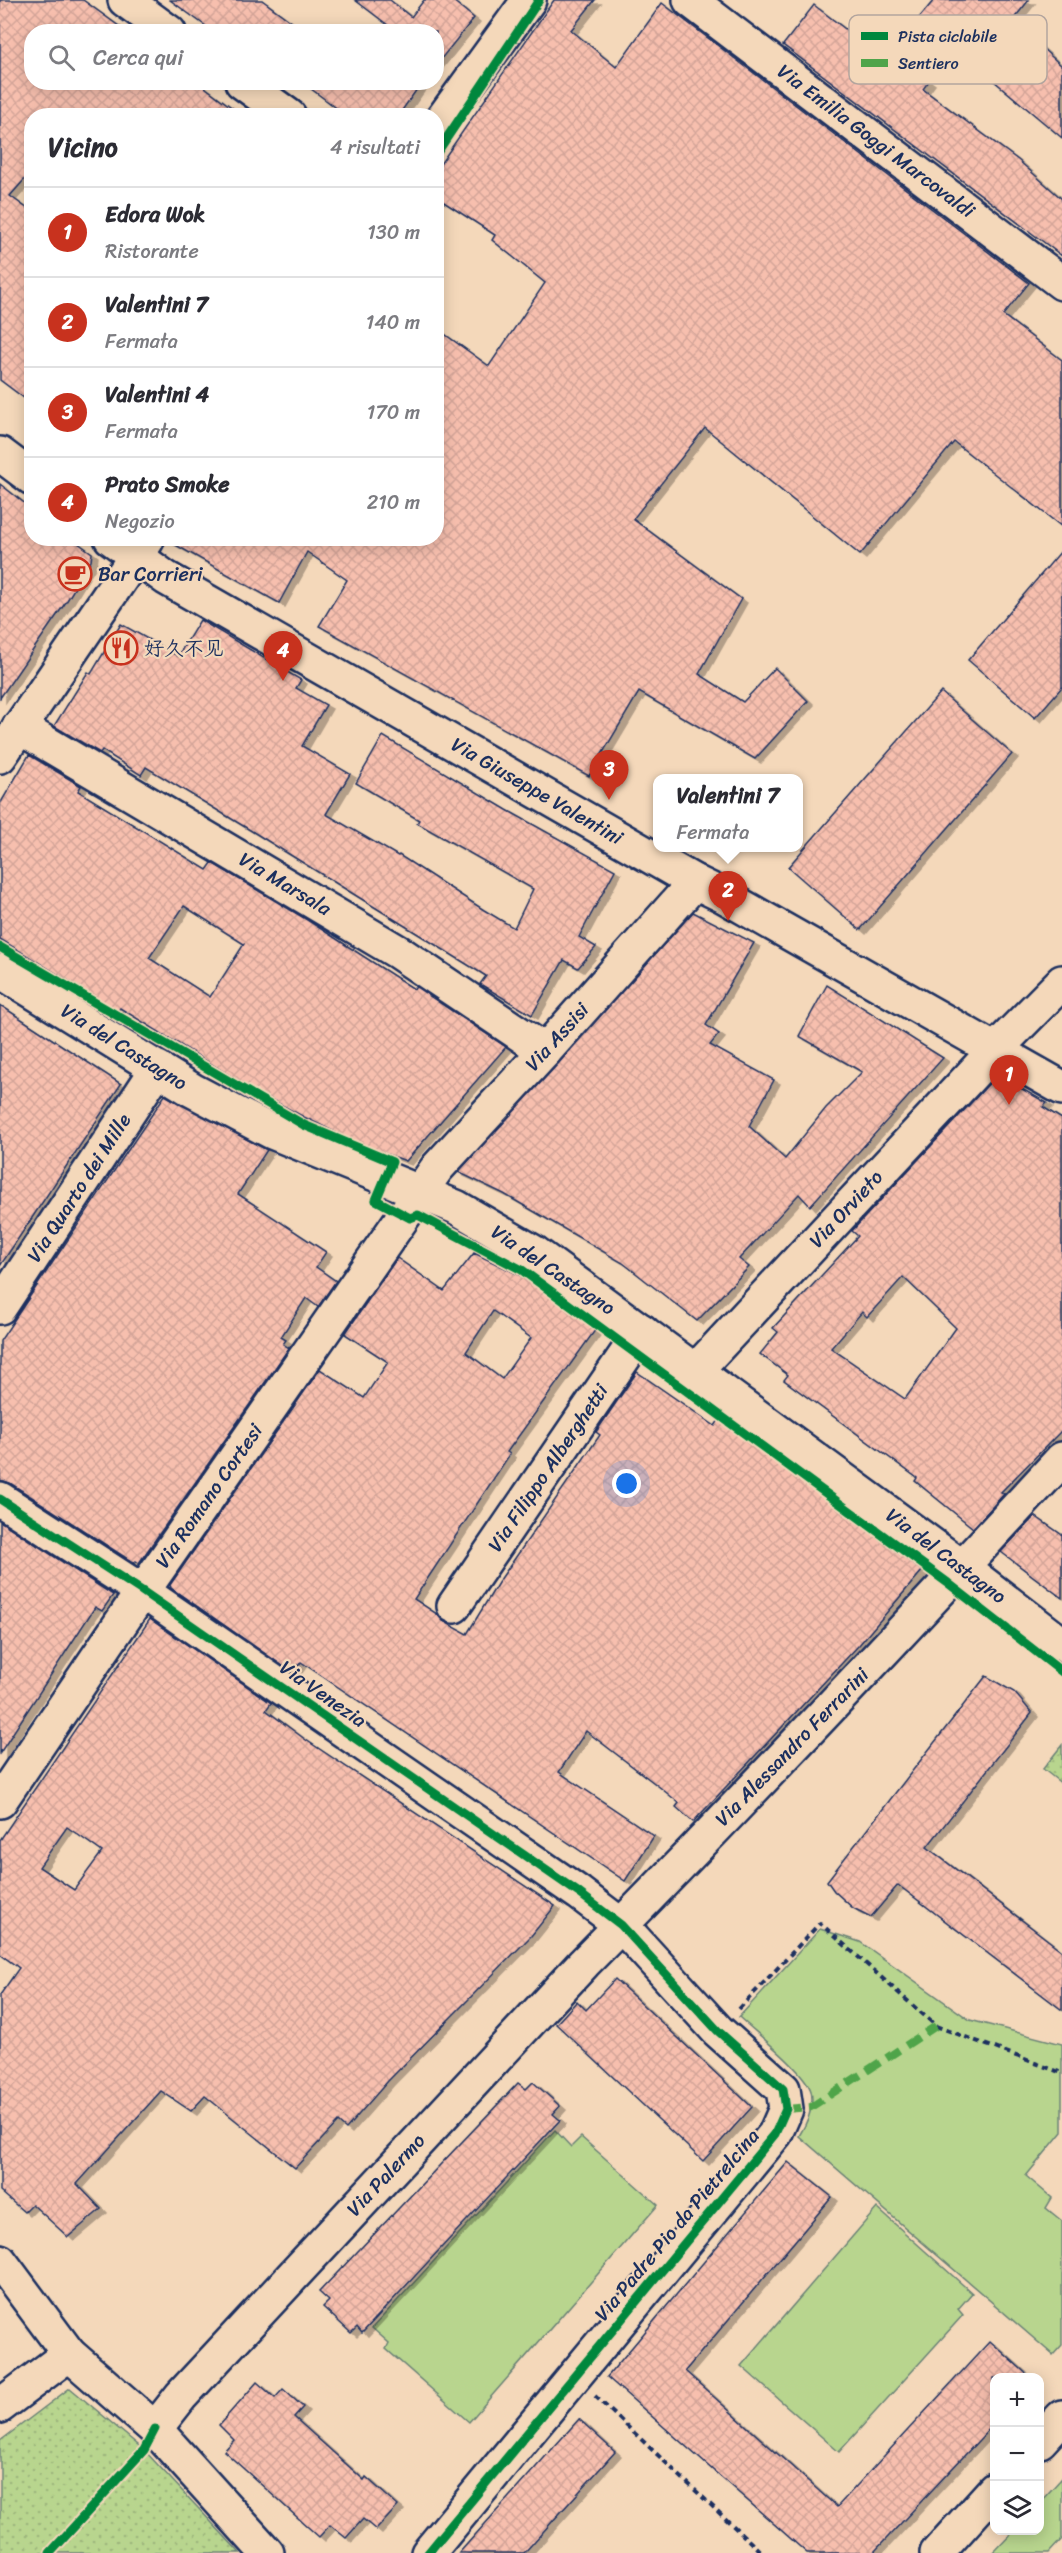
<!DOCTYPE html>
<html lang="it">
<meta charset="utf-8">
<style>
body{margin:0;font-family:Sriracha,"LXGW WenKai TC",sans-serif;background:#f2f2f3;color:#2b2b33}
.controls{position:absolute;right:18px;bottom:18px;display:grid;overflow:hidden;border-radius:12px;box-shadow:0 3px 15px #0003}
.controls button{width:54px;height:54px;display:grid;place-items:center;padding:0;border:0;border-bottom:2px solid #e1e1e2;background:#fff;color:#2b2b33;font:30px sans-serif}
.you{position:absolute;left:627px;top:1484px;width:21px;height:21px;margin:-15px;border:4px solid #fff;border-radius:50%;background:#1a73e8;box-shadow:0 0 0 9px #1a73e833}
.badge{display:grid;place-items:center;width:39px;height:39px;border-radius:50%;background:#c8321e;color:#fff;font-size:20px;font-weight:700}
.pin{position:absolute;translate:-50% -50px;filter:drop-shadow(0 2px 3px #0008)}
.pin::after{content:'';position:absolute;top:32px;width:21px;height:18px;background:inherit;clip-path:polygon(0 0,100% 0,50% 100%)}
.popup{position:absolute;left:653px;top:774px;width:150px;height:78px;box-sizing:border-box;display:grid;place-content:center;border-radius:12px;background:#fff;filter:drop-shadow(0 2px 4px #0005);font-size:20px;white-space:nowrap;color:#7c7c81}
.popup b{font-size:22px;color:#2b2b33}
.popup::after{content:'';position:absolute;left:50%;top:100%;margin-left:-12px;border:12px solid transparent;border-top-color:#fff}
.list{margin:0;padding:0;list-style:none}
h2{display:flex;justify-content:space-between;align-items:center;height:78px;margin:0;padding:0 24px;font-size:26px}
h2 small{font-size:20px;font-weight:400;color:#7c7c81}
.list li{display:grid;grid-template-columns:39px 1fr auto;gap:18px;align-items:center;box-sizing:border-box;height:90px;padding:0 24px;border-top:2px solid #e1e1e2}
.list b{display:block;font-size:22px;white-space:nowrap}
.list p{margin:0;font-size:20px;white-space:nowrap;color:#7c7c81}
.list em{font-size:20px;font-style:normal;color:#7c7c81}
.icon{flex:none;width:33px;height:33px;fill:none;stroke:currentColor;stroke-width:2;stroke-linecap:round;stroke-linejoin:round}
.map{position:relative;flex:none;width:1062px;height:2553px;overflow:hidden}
.search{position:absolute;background:#fff;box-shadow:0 3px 15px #0003;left:24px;top:24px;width:420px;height:66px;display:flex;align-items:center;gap:15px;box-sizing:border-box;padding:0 21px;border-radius:24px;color:#7c7c81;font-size:22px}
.panel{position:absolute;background:#fff;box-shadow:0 3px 15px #0003;left:24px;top:108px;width:420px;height:438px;border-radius:24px}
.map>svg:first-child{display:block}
</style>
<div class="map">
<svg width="1062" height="2553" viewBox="0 0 1062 2553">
<defs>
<pattern id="park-dots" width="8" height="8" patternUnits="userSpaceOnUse" patternTransform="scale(1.5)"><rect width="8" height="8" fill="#b8d58e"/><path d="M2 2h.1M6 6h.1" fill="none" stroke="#9eb77d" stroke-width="1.8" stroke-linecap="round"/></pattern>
<pattern id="building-cross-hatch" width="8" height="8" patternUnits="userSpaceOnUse" patternTransform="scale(1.5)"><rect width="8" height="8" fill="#f7bfae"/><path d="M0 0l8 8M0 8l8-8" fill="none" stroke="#d3a498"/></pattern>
<filter id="shadow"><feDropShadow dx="6" dy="4" stdDeviation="0" flood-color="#0004"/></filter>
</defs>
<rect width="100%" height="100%" fill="#f4d8ba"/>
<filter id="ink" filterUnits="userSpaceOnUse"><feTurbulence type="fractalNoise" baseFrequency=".0167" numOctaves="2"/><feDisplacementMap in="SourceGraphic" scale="12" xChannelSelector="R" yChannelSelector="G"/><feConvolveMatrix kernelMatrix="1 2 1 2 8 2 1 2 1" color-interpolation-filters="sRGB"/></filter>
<g filter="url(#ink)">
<!-- green -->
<g fill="#b8d58e" stroke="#6a8276" stroke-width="1.5">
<path d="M820,1929L860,1942L970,2020L1062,2044V2132L1026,2176L1052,2198L1046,2208L1062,2221V2345L1053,2355L799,2136C807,2123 815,2107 811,2091C805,2071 756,2033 739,2017Z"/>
<polygon points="555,2130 571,2147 581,2137 658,2205 469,2422 386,2349 389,2343 372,2328"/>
<polygon points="877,2208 972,2293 958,2309 963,2315 839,2452 741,2366"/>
<polygon points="1062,2478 1062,2539 1049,2553 993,2553 1014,2531 1040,2530 1040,2502"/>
</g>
<!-- park -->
<g fill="url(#park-dots)" stroke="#6a8276" stroke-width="1.5">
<polygon points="1062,1745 1062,1784 1043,1769"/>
<polygon points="70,2388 144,2450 240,2553 0,2553 0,2441"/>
</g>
<!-- building -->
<g fill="url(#building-cross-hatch)" stroke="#1b2f5e" stroke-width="1.5" fill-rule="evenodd" filter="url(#shadow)">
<polygon points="0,0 83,0 127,32 32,32 32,82 198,82 243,116 32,116 32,171 10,196 32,212 32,404 0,380"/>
<polygon points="170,0 262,0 305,32 214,32"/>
<polygon points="355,0 390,0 411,17 424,0 452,0 474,18 436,65 436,32 397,32"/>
<polygon points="554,0 595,0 571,30 616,67 662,3 1029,283 1003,315 1062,360 1062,527 954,442 860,555 705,428 633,519 741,599 699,674 743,702 775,668 808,701 755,759 639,692 589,776 319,626 347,580 307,552 279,603 165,539 436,538 436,328 489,366 545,283 492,240 495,235 436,197 436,170"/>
<polygon points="934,0 1029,0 1012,21 1062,66 1062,138 919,18"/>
<polygon points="814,5 875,52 880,45 929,81 923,89 1018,160 1062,199 1062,256 783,45"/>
<polygon points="302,82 422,82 398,116 347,116"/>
<polygon points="0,484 32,509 32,538 71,538 92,553 91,561 66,602 0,698"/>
<polygon points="1062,550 1062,687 1035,718 968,660"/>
<polygon points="200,620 301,680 296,688 326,705 302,746 350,774 326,814 398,856 399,855 484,910 514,928 533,889 417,823 419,820 356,783 383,736 507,810 615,870 579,937 596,947 578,968 564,960 532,1015 480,984 486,976 250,830 146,767 141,775 102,750 100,753 54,726 88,672 91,674 121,624 178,656"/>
<polygon points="941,692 1012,754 860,930 788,867"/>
<path d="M29,755L81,786L78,791L207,870L212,863L304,918L414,989L416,987L506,1047L406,1161L358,1143L304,1117L254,1090L120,1008L118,1011L0,939V804ZM184,906L244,944L210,997L149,958Z"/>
<polygon points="693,912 754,943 706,1025 719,1034 710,1045 774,1080 749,1126 785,1159 826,1108 862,1072 799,1036 827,985 943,1058 810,1206 799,1194 739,1259 749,1267 697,1321 623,1263 504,1194 458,1172"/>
<polygon points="0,1005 121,1084 0,1266"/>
<path d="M997,1075L1047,1103L1043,1107L1062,1119V1430L1001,1492L1004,1494L973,1528L915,1481L917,1478L784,1380L788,1375L760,1354L778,1332L773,1328L858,1236L852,1231ZM903,1277L956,1328L905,1399L831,1348L862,1312L867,1317Z"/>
<polygon points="165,1095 267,1150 238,1194 326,1252 316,1267 336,1281 318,1307 306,1298 281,1337 286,1340 283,1344 289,1348 139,1563 136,1561 134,1563 10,1483 0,1480 0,1341"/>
<path d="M474,1253L519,1275L596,1329L507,1452L510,1454L414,1599L437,1614L443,1621L467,1634L498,1583L600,1435L596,1432L637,1372L715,1426L719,1420L922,1571L859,1645L693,1822L676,1807L679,1803L662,1789L586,1731L559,1772L654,1836L625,1881L301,1662L293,1673L171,1588L170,1585L320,1369L364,1398L388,1362L345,1334L397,1258L444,1291ZM493,1311L531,1338L502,1379L466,1352Z"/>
<polygon points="1035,1516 1062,1535 1062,1598 1001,1552"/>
<polygon points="0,1521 113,1595 102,1611 95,1607 0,1753"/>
<path d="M150,1619L271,1703L266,1710L306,1740L555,1906L531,1936L388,2081L346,2129L338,2122L295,2168L205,2096L191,2111L161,2091L77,2184L101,2209L68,2237L32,2204L24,2212L0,2191V1995L19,1968L0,1954V1840ZM67,1827L102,1852L74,1890L39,1867Z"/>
<polygon points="986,1676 1014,1692 1032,1713 927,1847 1062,1951 1062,2010 898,1885 871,1917 853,1908 834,1891 827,1881"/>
<polygon points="615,1979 752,2107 703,2161 556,2024 577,2001 586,2010"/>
<polygon points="533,2082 560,2106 553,2114 560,2120 362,2333 357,2327 351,2333 323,2307 329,2301 319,2292 518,2083 526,2089"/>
<polygon points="788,2162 832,2197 685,2371 837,2507 990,2341 1031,2378 994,2378 994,2424 873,2553 807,2553 607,2377"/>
<polygon points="257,2382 275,2398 283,2389 303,2407 294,2417 364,2480 366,2477 398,2506 376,2530 363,2519 346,2538 330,2525 319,2537 224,2451 234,2440 219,2425"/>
<polygon points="579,2419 615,2452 524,2553 459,2553"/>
</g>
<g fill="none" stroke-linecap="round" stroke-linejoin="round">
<!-- minor casing -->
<g stroke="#1b2f5e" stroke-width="38">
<g id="minor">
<polyline points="125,0 169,32"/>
<polyline points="690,0 1062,283"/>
<polyline points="242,82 289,116"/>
<polyline points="436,128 529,0"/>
<polyline points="0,454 32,478"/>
<polyline points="111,538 166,578 695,882 724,896 1062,1088"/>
<polyline points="19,727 398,952 545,1051"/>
<polyline points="0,756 147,540"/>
<polyline points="0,971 192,1090 272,1132 456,1207 535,1253 962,1567 1062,1644"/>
<polyline points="0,1307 158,1068"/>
<polyline points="696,1370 996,1049 1062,982"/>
<polyline points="0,1499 142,1591 579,1893 621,1925 718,2031 783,2089 786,2109 775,2134 428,2553"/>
<polyline points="454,1606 642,1331"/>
<polyline points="0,1801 127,1614 437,1168 545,1051 695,882"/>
<polyline points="0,2261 69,2354"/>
<polyline points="0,2406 69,2354 155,2429 267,2553"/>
<path d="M155,2429L181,2396L584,1963C747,1798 905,1629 1062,1459"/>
<polyline points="1040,2441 1062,2417"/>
<polyline points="937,2553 994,2490"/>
</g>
</g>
<!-- path -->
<g stroke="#1b2f5e" stroke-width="4" stroke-dasharray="6 4.5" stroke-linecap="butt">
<polyline points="739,2009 820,1923 936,2026 1062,2073"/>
<polyline points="595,2396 762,2553"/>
</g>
<!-- minor -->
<use href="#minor" stroke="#f4d8ba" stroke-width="33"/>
<!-- quiet -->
<polyline stroke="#4fa44a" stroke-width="8" stroke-dasharray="15 8" stroke-linecap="butt" points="786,2109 811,2107 936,2026"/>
<!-- cycleway casing -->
<g stroke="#f4d8ba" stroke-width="13">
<g id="cycleway">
<polyline points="436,154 539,0"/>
<polyline points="0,947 304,1125 392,1162 376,1200 410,1218 418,1215 522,1270 948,1583 1062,1672"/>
<polyline points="0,1499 142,1591 579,1893 621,1925 718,2031 783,2089 786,2109 775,2134 428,2553"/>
<polyline points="50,2553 144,2450 155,2429"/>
</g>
</g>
<!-- cycleway -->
<use href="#cycleway" stroke="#00873e" stroke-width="9"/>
</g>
</g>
<!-- icons -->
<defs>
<g id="cafe-ring" transform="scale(1.725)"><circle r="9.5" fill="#f4d8ba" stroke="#c8321e" stroke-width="1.5"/><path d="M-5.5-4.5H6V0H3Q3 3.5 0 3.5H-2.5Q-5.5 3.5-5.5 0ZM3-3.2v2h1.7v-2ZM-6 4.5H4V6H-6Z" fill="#c8321e"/></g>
<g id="restaurant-ring" transform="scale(1.725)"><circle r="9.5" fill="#f4d8ba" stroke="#c8321e" stroke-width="1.5"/><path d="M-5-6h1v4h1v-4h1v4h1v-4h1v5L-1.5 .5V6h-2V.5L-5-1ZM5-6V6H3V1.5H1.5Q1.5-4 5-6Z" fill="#c8321e"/></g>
</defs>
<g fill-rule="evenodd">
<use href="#cafe-ring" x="75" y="574"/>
<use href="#restaurant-ring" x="121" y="648"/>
</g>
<g text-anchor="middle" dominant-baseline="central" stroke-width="4.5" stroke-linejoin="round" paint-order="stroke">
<!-- street labels -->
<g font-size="20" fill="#1b2f5e" stroke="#f4d8ba">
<text transform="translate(876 141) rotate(37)">Via Emilia Goggi Marcovaldi</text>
<text transform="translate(537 791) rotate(30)">Via Giuseppe Valentini</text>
<text transform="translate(285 884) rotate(31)">Via Marsala</text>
<text transform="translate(557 1037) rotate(-48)">Via Assisi</text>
<text transform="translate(124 1047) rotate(32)">Via del Castagno</text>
<text transform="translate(79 1188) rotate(-57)">Via Quarto dei Mille</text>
<text transform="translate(846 1209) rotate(-47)">Via Orvieto</text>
<text transform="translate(553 1270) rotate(34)">Via del Castagno</text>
<text transform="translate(548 1468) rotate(-56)">Via Filippo Alberghetti</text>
<text transform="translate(209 1496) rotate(-55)">Via Romano Cortesi</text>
<text transform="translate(946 1556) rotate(37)">Via del Castagno</text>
<text transform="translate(323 1694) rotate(35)">Via Venezia</text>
<text transform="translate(792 1747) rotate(-46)">Via Alessandro Ferrarini</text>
<text transform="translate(386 2175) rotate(-47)">Via Palermo</text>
<text transform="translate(677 2225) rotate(-50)">Via Padre Pio da Pietrelcina</text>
</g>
<!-- poi labels -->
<g font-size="20" fill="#1b2f5e" stroke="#f4d8ba" text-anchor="start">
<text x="98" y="574">Bar Corrieri</text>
<text x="144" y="648">好久不见</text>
</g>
</g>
<!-- legend -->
<rect x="849" y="15" width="198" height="69" rx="9" fill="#f4d8ba" stroke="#b3a59e" stroke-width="1.5"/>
<rect x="861" y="32" width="27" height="8" fill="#00873e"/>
<rect x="861" y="59" width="27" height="8" fill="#4fa44a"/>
<g font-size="16" fill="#1b2f5e">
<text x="898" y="42">Pista ciclabile</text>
<text x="898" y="69">Sentiero</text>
</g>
</svg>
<div class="controls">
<button>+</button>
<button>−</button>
<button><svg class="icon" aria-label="layers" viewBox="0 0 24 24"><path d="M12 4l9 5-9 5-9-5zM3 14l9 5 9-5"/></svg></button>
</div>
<div class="you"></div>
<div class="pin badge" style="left:1009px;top:1105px">1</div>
<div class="pin badge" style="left:728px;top:921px">2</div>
<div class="popup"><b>Valentini 7</b>Fermata</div>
<div class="pin badge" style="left:609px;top:800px">3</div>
<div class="pin badge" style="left:283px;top:681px">4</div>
<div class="search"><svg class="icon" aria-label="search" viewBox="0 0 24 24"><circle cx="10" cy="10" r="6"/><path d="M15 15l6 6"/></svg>Cerca qui</div>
<section class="panel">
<h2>Vicino<small>4 risultati</small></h2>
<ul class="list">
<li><span class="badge">1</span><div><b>Edora Wok</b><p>Ristorante</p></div><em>130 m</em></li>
<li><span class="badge">2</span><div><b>Valentini 7</b><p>Fermata</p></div><em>140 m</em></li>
<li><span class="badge">3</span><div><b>Valentini 4</b><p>Fermata</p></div><em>170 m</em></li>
<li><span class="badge">4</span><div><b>Prato Smoke</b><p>Negozio</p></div><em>210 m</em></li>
</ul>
</section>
</div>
